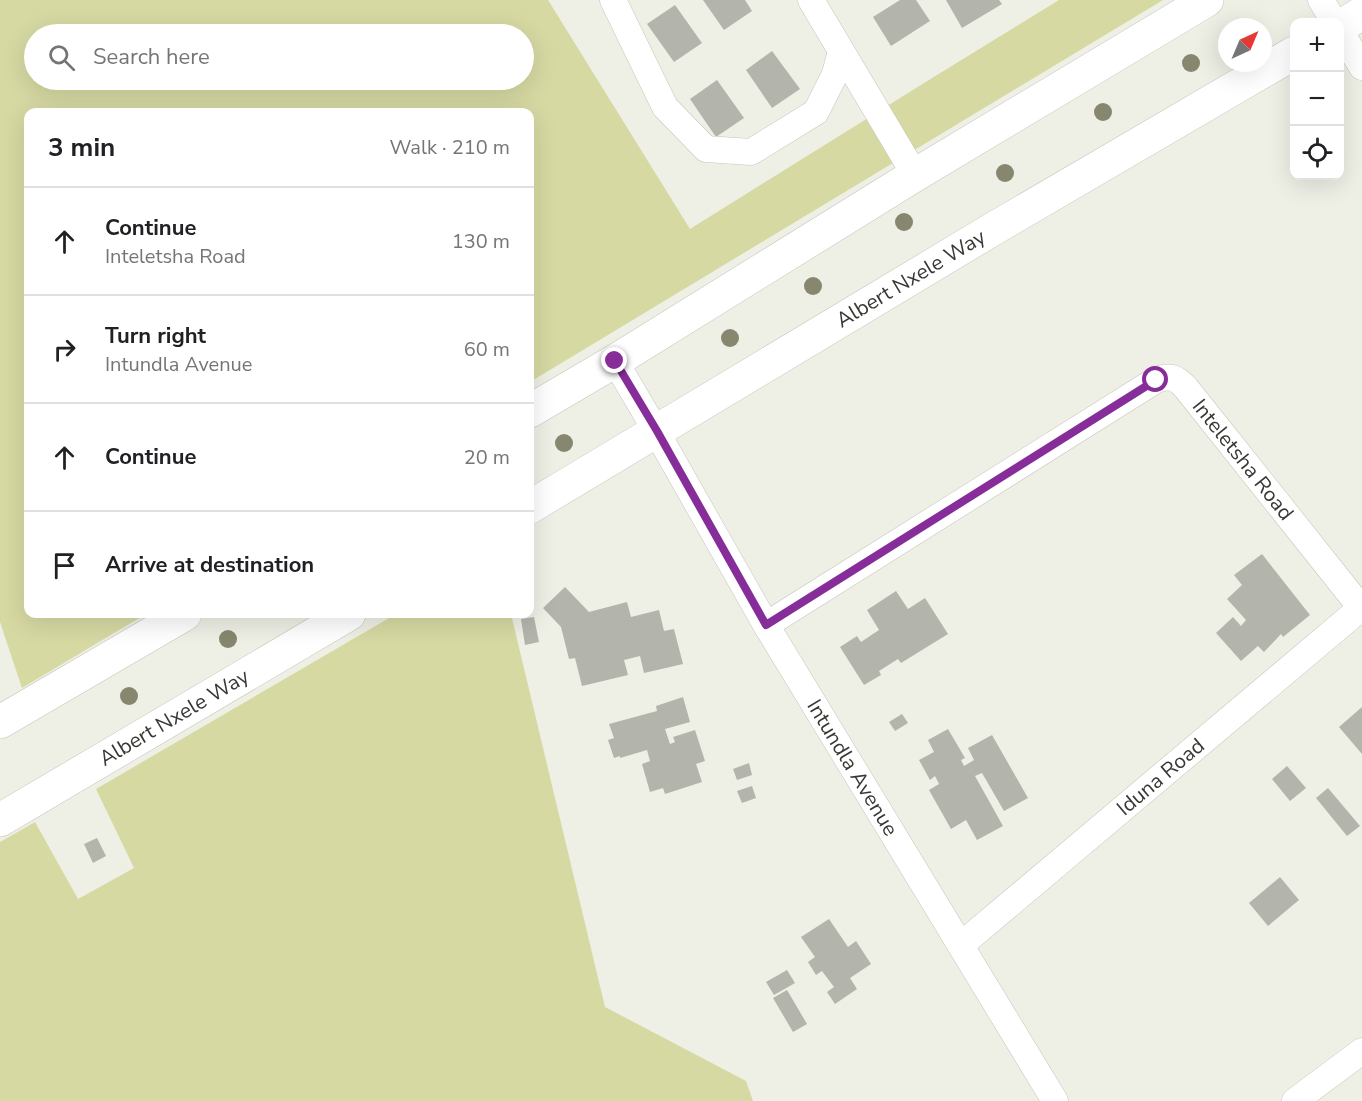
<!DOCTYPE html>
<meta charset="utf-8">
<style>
body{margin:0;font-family:"Nunito Sans",sans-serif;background:#f2f2f2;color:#202124}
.controls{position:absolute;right:18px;top:18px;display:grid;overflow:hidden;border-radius:12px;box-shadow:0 6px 24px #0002}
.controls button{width:54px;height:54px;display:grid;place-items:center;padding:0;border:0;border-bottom:2px solid #e0e0e0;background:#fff;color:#202124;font:30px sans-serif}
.compass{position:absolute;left:1218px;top:18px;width:54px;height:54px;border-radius:50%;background:#fff;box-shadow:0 6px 24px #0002;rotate:44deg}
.stop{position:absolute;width:18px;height:18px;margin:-14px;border:4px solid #862d9a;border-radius:50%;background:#fff}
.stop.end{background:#862d9a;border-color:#fff;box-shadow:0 2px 6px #0008}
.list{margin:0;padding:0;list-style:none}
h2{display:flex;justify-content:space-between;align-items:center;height:78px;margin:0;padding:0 24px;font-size:26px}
h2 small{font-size:20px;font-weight:400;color:#757577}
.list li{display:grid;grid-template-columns:39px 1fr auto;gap:18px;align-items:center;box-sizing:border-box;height:108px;padding:0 24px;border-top:2px solid #e0e0e0}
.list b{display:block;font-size:22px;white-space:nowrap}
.list p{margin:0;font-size:20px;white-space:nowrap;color:#757577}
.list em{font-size:20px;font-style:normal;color:#757577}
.icon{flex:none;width:33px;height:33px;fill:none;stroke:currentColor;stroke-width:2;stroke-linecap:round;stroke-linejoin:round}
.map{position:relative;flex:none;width:1362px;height:1101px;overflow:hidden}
.search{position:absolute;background:#fff;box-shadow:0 6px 24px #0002;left:24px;top:24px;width:510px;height:66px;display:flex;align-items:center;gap:15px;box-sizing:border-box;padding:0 21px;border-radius:33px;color:#757577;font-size:22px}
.panel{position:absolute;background:#fff;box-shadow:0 6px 24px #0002;left:24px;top:108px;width:510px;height:510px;border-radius:12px}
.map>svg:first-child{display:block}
</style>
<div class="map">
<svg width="1362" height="1101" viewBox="0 0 1362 1101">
<rect width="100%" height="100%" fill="#eeefe5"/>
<!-- green -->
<g fill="#d7d9a3" fill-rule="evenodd">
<path d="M0,0H548L690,229L937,75L1059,0H1163L530,382V112H28V614H146L22,688L0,622ZM34,34H524V80H34Z"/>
<polygon points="396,614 511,614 605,1007 746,1081 753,1101 0,1101 0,842 35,822 78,899 134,868 96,789"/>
</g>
<!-- building -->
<g fill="#b3b4ab">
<polygon points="703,0 745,0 752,11 724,30"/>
<polygon points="900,0 916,0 930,21 891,46 873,17"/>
<polygon points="946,0 999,0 1002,4 962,28"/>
<polygon points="675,5 702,43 674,62 647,24"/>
<polygon points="772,51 800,89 772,108 746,70"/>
<polygon points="717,80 744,118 716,137 690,99"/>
<polygon points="1262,554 1310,615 1283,637 1281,634 1264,652 1258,646 1241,661 1216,633 1233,617 1241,626 1246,620 1227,599 1242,585 1234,575"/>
<polygon points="565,587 589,612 627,602 631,617 659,610 664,631 674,629 683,664 644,673 640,656 624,660 628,675 582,686 575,658 569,659 561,627 543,608"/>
<polygon points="896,591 908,609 925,598 948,634 901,663 898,659 879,671 881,675 864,685 840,647 857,636 861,642 879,630 867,610"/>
<polygon points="534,617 539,642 525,645 521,619"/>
<polygon points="683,697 690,722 665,729 670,744 675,742 673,737 695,730 705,761 696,764 702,782 665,794 663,788 650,792 642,764 650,761 647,750 620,758 620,756 614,758 608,740 614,738 609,724 657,711 656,706"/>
<polygon points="1362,707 1362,754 1339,727"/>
<polygon points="902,714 908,723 895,731 889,722"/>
<polygon points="948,729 965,758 961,760 964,766 974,760 968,748 992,735 1028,798 1004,811 982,773 975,776 1003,826 977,840 966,820 951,829 929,790 939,784 935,776 930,780 919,760 934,752 928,740"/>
<polygon points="749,763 752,775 737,780 733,769"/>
<polygon points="1287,766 1306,788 1290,801 1272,779"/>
<polygon points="752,786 756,798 742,803 737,791"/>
<polygon points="1328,788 1360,826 1347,836 1316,798"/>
<polygon points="97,838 106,856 93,863 84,844"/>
<polygon points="1280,877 1299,900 1268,926 1249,903"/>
<polygon points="829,919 848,947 856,941 871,964 850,978 857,989 835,1004 827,992 834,987 822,971 816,975 808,962 815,957 801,937"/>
<polygon points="787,970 795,983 774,995 766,982"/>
<polygon points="787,990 807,1024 793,1032 773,998"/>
</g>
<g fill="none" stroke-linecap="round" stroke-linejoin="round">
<!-- street casing -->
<g stroke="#c6c6bd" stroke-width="27">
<g id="street">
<polyline points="613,0 665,107 706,149 751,152 816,112 835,74 841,51"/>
<polyline points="811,0 915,175"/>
<polyline points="1321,0 1334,22"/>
<polyline points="1340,31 1362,67"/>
<path id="s1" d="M615,361L656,431L766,625L1055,1101"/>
<path id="s2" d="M766,625L1156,380C1170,375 1176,377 1186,388L1362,609"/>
<path id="s3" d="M961,945L1361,608"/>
<polyline points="1295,1101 1362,1051"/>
</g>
</g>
<!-- secondary casing -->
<g stroke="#c6c6bd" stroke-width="34">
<g id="secondary">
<polyline points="1340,27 1362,13"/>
<polyline points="530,411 615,361 915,175 1207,0"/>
<path id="s4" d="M530,507L993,229L1294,53"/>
<polyline points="0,722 185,614"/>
<path id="s5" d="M0,820L349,614"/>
</g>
</g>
<!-- street -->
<use href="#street" stroke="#fff" stroke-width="26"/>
<!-- secondary -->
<use href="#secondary" stroke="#fff" stroke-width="33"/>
</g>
<!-- trees -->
<g fill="#86876e">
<circle cx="1191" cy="63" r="9"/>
<circle cx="1103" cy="112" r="9"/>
<circle cx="1005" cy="173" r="9"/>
<circle cx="904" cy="222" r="9"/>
<circle cx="813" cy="286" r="9"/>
<circle cx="730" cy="338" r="9"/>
<circle cx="564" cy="443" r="9"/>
<circle cx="228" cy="639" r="9"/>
<circle cx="129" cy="696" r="9"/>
</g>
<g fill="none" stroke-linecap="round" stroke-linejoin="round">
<!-- route -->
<polyline stroke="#862d9a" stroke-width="8" points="615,361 657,431 766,625 1156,380"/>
</g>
<g text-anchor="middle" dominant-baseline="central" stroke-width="5" stroke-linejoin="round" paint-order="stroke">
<!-- street labels -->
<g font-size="21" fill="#383935" stroke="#fff">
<text stroke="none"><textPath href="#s4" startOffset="444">Albert Nxele Way</textPath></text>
<text stroke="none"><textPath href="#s2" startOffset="586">Inteletsha Road</textPath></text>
<text stroke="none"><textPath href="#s5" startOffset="202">Albert Nxele Way</textPath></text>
<text stroke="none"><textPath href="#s1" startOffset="471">Intundla Avenue</textPath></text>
<text stroke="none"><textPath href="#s3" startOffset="261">Iduna Road</textPath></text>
</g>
</g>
</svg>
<div class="controls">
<button>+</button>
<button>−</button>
<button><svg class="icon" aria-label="locate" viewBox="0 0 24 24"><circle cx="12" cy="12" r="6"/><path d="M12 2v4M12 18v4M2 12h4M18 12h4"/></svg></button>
</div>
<svg class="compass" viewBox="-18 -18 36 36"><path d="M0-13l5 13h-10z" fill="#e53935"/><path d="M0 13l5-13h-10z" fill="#757577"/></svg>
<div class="stop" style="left:1156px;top:380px"></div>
<div class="stop end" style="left:615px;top:361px"></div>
<div class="search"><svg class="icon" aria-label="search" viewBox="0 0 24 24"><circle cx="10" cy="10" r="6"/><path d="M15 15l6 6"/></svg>Search here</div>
<section class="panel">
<h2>3 min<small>Walk · 210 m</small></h2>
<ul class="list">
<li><svg class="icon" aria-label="ahead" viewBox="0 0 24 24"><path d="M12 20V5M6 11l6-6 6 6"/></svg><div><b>Continue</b><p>Inteletsha Road</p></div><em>130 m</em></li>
<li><svg class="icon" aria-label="right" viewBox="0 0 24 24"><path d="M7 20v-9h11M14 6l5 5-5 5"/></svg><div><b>Turn right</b><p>Intundla Avenue</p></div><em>60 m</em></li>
<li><svg class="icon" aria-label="ahead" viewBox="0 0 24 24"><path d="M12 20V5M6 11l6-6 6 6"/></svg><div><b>Continue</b></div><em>20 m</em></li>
<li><svg class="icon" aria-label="arrive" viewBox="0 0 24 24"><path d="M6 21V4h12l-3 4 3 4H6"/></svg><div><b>Arrive at destination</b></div></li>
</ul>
</section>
</div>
